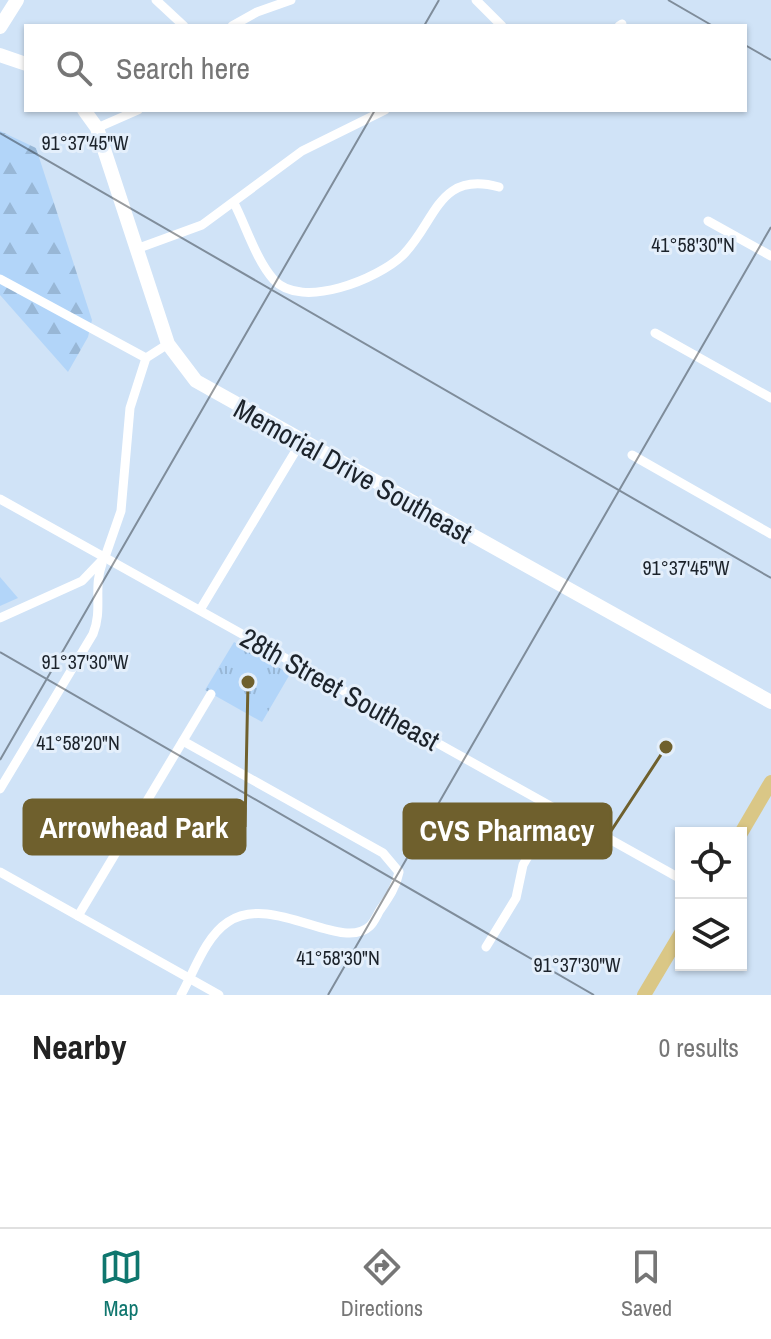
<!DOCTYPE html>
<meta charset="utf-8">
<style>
body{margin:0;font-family:"Archivo Narrow",sans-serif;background:#f2f2f2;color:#222}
.controls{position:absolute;right:24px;bottom:24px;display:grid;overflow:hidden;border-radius:0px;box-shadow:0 2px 6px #0004}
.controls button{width:72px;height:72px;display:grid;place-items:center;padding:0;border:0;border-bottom:2px solid #e0e0e0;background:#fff;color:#222;font:40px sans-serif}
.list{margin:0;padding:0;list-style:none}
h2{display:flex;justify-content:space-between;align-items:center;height:104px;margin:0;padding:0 32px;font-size:34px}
h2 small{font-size:26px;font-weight:400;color:#767676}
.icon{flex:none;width:44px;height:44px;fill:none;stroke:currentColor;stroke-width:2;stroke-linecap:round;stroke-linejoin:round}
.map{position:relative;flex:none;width:771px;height:995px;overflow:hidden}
.search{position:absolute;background:#fff;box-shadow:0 2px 6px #0004;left:24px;right:24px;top:24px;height:88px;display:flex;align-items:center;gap:20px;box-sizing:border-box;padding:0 28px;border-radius:0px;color:#767676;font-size:30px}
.sheet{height:232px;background:#fff}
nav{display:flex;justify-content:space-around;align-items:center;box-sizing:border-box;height:112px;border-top:2px solid #e0e0e0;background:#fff;font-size:22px;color:#767676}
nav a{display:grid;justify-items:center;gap:4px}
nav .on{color:#0f766e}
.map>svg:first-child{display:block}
</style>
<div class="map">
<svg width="771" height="995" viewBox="0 0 771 995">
<defs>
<pattern id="grass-tufts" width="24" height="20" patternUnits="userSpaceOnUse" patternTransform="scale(2)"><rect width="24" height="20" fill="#b2d5f9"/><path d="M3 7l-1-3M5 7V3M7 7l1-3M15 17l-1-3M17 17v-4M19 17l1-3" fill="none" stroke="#98b7d6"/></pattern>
<pattern id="forest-firs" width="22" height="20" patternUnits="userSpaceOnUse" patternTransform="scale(2)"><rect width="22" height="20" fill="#b2d5f9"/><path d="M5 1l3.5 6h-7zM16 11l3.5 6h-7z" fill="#98b7d6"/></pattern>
</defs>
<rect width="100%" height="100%" fill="#d0e3f7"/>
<!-- grass -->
<polygon fill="url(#grass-tufts)" points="234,642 290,674 262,722 205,690"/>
<!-- forest -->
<g fill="url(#forest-firs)">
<polygon points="0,131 36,148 92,320 88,337 68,372 0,295"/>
<polygon points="0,577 18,598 0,606"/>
</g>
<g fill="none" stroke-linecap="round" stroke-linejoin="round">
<!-- street -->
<g stroke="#fff" stroke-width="9">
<polyline points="156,0 184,26"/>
<polyline points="476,0 502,26"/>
<polyline points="232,26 257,12 291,0"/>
<polyline points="619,26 622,24"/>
<polyline points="97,128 138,110"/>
<path d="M234,203C246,226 256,260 274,280C302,310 378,279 403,255C436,222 438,170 499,187"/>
<polyline points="708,221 771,256"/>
<polyline points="139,248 202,225 302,151 385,110"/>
<polyline points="0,279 146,358"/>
<polyline points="655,333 771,398"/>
<polyline points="632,455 771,534"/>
<polyline points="0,499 681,879"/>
<polyline points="200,610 301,442"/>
<polyline points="0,618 82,581 105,557 121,511 130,408 146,358 168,344"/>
<path d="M0,789L93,634C103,610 93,588 102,564"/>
<polyline points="0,872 219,995"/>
<polyline points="78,916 211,694"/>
<polyline points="486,947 516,898 523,865 555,809"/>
<path d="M181,995C194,972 205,937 228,922C272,892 342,953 370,926C374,922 377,915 380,910C389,897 396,887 399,872L383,853L183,741"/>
</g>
<!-- secondary -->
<g stroke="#fff" stroke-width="14">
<polyline points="0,27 17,0"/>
<polyline points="0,55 26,64"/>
<polyline points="84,110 97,128 168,344 196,381 771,702"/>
</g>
<!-- primary -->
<g stroke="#dac786" stroke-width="14">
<polyline points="741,833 771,782"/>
<polyline points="644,995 681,933"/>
</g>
</g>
<!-- ticks -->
<path fill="none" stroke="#1c232b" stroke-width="2" stroke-opacity="0.45" d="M668,0L713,26M424,26L439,0M745,45L771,60M0,133L771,578M0,652L594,995M0,760L375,110M328,995L771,227"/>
<g text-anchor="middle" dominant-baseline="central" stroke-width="6" stroke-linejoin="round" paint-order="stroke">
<!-- street labels -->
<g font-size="28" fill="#1c232b" stroke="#e4effb">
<text transform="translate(353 471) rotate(29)">Memorial Drive Southeast</text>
<text transform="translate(340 689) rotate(29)">28th Street Southeast</text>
</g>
</g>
<g font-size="20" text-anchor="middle" fill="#1c232b" stroke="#e4effb" stroke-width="6" stroke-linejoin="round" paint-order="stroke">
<text x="85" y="150">91°37'45"W</text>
<text x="693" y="252">41°58'30"N</text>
<text x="686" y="575">91°37'45"W</text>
<text x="85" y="669">91°37'30"W</text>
<text x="78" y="750">41°58'20"N</text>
<text x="338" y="965">41°58'30"N</text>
<text x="577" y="972">91°37'30"W</text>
</g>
<!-- callouts -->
<path fill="none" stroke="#6f602d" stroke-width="3" d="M248 682L245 827M666 747L611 831"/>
<g fill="#6f602d" stroke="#e4effb" stroke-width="3">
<circle cx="248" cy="682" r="8"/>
<circle cx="666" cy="747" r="8"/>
</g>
<g fill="#6f602d" stroke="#6f602d" stroke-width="3">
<rect x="24" y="800" width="221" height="54" rx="8"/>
<rect x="404" y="804" width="207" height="54" rx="8"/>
</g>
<g font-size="30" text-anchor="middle" font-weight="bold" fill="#fff">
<text x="134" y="838">Arrowhead Park</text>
<text x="507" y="841">CVS Pharmacy</text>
</g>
</svg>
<div class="controls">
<button><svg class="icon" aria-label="locate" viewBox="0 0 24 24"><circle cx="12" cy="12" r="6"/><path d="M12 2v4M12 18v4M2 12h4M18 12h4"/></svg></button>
<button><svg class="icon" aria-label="layers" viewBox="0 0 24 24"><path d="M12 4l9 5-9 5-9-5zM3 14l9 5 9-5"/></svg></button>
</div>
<div class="search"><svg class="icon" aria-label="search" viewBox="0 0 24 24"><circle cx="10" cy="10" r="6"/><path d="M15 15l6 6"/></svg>Search here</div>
</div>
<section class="sheet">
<h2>Nearby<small>0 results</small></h2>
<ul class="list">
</ul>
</section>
<nav>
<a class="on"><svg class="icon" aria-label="map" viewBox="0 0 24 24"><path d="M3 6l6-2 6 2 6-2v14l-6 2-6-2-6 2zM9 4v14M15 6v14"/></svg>Map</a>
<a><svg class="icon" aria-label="directions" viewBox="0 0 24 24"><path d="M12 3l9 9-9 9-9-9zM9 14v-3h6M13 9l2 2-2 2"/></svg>Directions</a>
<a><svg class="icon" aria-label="saved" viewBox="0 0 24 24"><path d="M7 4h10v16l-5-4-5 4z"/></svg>Saved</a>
</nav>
